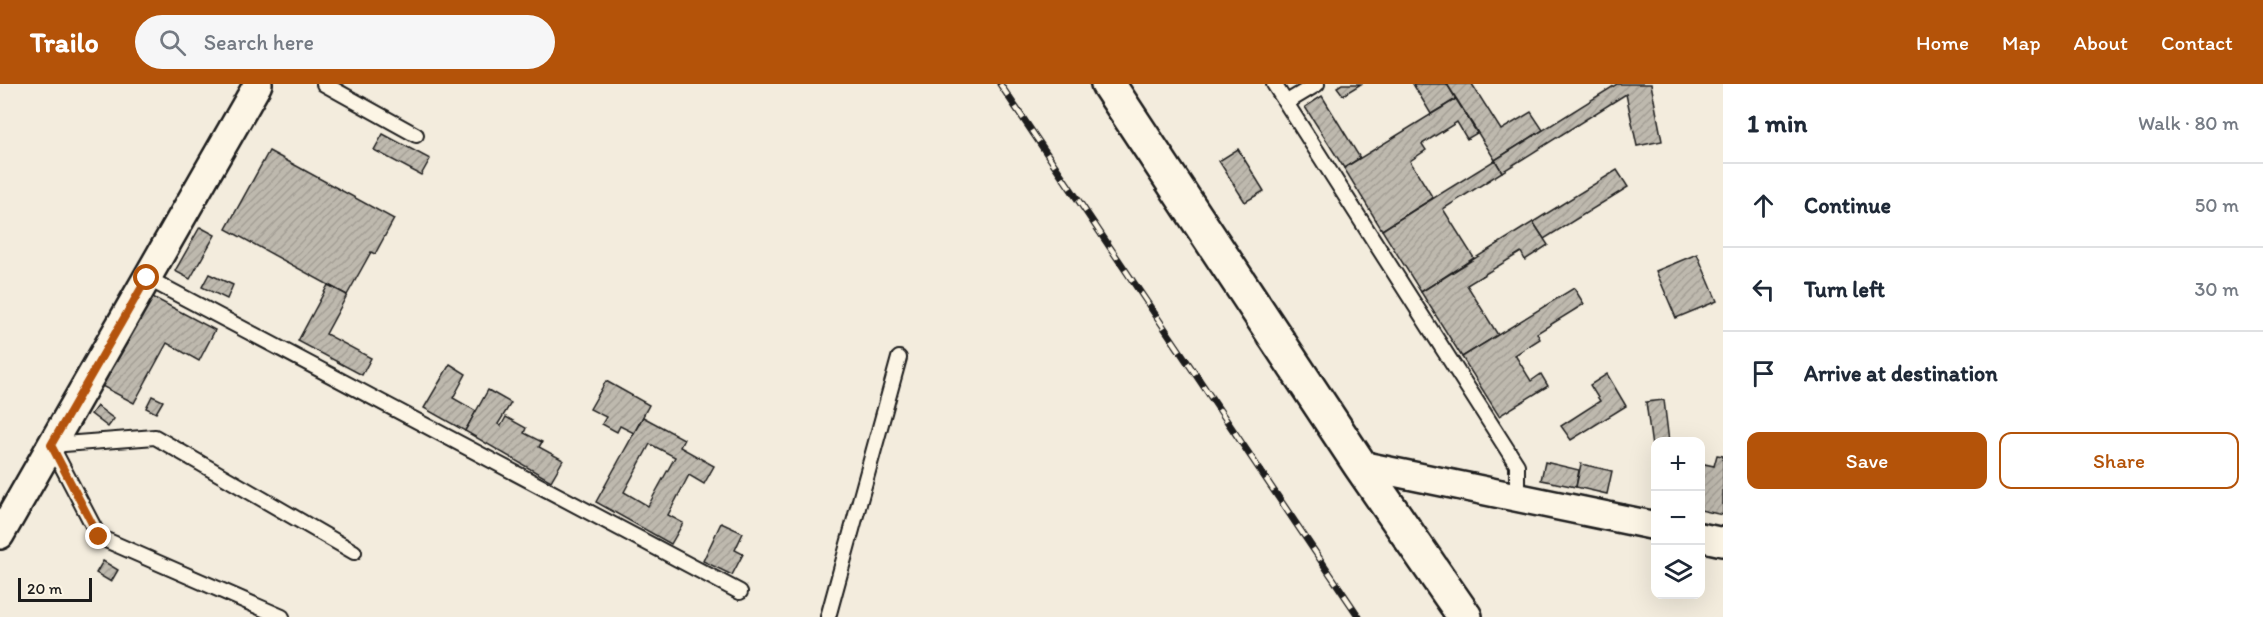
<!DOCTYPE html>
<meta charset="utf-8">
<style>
body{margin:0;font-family:Itim,sans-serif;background:#f6f6f7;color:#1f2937}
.controls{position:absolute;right:18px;bottom:18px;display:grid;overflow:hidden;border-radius:12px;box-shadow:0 6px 24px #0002}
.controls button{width:54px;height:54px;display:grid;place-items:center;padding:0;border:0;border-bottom:2px solid #e0e1e3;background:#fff;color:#1f2937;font:30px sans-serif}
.scale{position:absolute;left:18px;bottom:15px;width:74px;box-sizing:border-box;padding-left:6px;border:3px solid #1c1c1c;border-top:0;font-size:16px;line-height:21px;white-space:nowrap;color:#1c1c1c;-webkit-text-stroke:4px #fcf5e5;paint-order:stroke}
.stop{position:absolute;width:18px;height:18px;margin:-14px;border:4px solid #b45309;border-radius:50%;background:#fff}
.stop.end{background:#b45309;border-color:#fff;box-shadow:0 2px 6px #0008}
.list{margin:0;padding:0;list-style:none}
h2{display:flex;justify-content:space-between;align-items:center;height:78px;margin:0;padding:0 24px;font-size:26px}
h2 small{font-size:20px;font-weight:400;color:#747a83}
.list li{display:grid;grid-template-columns:39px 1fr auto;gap:18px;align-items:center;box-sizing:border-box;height:84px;padding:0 24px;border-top:2px solid #e0e1e3}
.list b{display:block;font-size:22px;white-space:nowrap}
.list em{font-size:20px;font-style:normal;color:#747a83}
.actions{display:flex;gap:12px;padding:18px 24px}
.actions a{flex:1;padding:14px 0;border:2px solid #b45309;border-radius:12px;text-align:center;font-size:21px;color:#b45309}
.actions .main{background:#b45309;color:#fff}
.icon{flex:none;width:33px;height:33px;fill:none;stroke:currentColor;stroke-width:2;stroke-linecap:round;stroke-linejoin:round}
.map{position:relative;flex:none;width:1723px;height:533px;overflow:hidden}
header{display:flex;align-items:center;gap:36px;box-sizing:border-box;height:84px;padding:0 30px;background:#b45309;color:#fff}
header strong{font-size:28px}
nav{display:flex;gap:33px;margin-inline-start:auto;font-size:21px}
.search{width:420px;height:54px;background:#f6f6f7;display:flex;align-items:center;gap:15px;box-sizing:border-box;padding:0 21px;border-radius:33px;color:#747a83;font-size:22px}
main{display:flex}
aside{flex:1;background:#fff}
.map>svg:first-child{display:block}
</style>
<header>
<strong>Trailo</strong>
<div class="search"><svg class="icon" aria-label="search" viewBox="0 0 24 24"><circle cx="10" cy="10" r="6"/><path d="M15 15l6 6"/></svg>Search here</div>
<nav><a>Home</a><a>Map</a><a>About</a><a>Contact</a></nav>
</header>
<main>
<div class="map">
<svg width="1723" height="533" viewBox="0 0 1723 533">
<defs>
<pattern id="building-hatch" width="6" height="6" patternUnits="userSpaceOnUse" patternTransform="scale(1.5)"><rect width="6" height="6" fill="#beb9ae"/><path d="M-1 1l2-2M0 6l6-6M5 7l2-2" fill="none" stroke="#a39e95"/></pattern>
</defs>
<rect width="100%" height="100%" fill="#f3ecdd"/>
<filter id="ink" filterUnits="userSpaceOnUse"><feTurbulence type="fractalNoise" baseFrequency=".0167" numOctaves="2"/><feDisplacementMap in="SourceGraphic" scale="12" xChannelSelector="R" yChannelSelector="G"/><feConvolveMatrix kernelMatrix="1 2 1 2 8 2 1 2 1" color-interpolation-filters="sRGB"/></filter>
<g filter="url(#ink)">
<!-- building -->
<g fill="url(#building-hatch)" stroke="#1c1c1c" stroke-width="1.5" fill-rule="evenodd">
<polygon points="1342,0 1361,0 1343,11 1337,3"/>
<polygon points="1413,0 1447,0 1456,15 1431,30"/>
<polygon points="1447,0 1472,0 1501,46 1531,28 1543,46 1495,76"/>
<polygon points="1617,0 1651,0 1662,57 1637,62 1626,10 1502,88 1495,76"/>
<polygon points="1322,12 1360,74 1344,84 1305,23"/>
<polygon points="1456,15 1477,49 1467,55 1457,38 1422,60 1426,66 1410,77 1433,114 1382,146 1344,84"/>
<polygon points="383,50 430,75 421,91 374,66"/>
<polygon points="1238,65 1264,107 1245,118 1219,77"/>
<polygon points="269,67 394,135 375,170 371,168 347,211 226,145"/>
<polygon points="1495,76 1502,88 1443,125 1474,174 1421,208 1382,146"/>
<polygon points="1617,86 1628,103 1544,155 1533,138"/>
<polygon points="1533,138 1548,161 1525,176 1521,168 1467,201 1498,251 1462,273 1421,208"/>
<polygon points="200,143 215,151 190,195 175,187"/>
<polygon points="1697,170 1717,217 1676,234 1656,187"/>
<polygon points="209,190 233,201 227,215 202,203"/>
<polygon points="328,201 347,211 326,250 371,274 362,291 298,257"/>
<polygon points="1574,204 1584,220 1537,249 1540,255 1515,271 1531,297 1541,290 1548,302 1499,332 1462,273"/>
<polygon points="147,210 215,246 199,277 167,259 134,319 98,300"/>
<polygon points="450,280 466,290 453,314 476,327 465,347 424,324"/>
<polygon points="1607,290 1626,322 1571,356 1561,342 1600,317 1590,301"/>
<polygon points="606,297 649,321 634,349 620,342 617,348 602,340 606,333 590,325"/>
<polygon points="488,306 511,319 498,340 501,342 506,333 526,344 524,349 542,358 539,363 563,376 551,397 465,347"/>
<polygon points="152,312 163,317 156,329 146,324"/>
<polygon points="1664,316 1669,358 1656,358 1656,363 1652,363 1646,318"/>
<polygon points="97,322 114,335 108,343 91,330"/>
<path d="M643,333L684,355L680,363L714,382L704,400L689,391L668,431L683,439L671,460L596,418ZM650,360L675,373L648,422L624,408Z"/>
<polygon points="1717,371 1723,372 1723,431 1700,426 1700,379 1714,382"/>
<polygon points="1545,378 1579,386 1576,403 1541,396"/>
<polygon points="1581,380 1612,387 1607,410 1576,403"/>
<polygon points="721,439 743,449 735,466 743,470 732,491 703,477"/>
<polygon points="103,477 118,486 111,498 96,489"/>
</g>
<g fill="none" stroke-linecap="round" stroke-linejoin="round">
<!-- service casing -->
<g stroke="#1c1c1c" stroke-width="18">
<g id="service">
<polyline points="324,0 416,51"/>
<polyline points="1274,0 1517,381 1517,413"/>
<polyline points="1287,18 1317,0"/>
<polyline points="147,194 740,508"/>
<polyline points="282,533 99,453 51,361 155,353 354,468"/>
<polyline points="828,533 899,274"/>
</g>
</g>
<!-- minor casing -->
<g stroke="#1c1c1c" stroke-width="32">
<g id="minor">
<polyline points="1360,381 1656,442"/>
<polyline points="0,451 258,0"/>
<polyline points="1700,453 1723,458"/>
</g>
</g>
<!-- secondary casing -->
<g stroke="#1c1c1c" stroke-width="38">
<polyline id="secondary" points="1108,0 1360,381 1465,533"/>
</g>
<!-- service -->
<use href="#service" stroke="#fcf5e5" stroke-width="14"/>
<!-- minor -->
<use href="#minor" stroke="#fcf5e5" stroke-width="27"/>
<!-- secondary -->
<use href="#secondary" stroke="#fcf5e5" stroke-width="33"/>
<!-- rail casing -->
<g stroke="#1c1c1c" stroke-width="7">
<polyline id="rail" points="1000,0 1359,533"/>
</g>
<!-- rail -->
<use href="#rail" stroke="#fcf5e5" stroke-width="4.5" stroke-dasharray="14" stroke-linecap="butt"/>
</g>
</g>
<g fill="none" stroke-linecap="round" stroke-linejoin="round" filter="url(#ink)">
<!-- route -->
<polyline stroke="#b45309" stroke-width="8" points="99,453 51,361 147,194"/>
</g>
</svg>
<div class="controls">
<button>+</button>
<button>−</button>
<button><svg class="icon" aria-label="layers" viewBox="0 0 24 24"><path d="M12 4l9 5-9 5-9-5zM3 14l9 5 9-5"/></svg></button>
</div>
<div class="scale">20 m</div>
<div class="stop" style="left:147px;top:194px"></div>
<div class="stop end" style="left:99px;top:453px"></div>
</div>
<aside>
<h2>1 min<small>Walk · 80 m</small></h2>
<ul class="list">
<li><svg class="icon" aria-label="ahead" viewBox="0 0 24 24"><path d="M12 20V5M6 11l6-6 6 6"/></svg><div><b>Continue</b></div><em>50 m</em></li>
<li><svg class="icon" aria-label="left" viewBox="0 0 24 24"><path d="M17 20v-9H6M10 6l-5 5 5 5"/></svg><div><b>Turn left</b></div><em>30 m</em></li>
<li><svg class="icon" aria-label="arrive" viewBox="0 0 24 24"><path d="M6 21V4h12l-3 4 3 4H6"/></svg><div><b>Arrive at destination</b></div></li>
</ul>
<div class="actions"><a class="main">Save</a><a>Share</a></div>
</aside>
</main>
